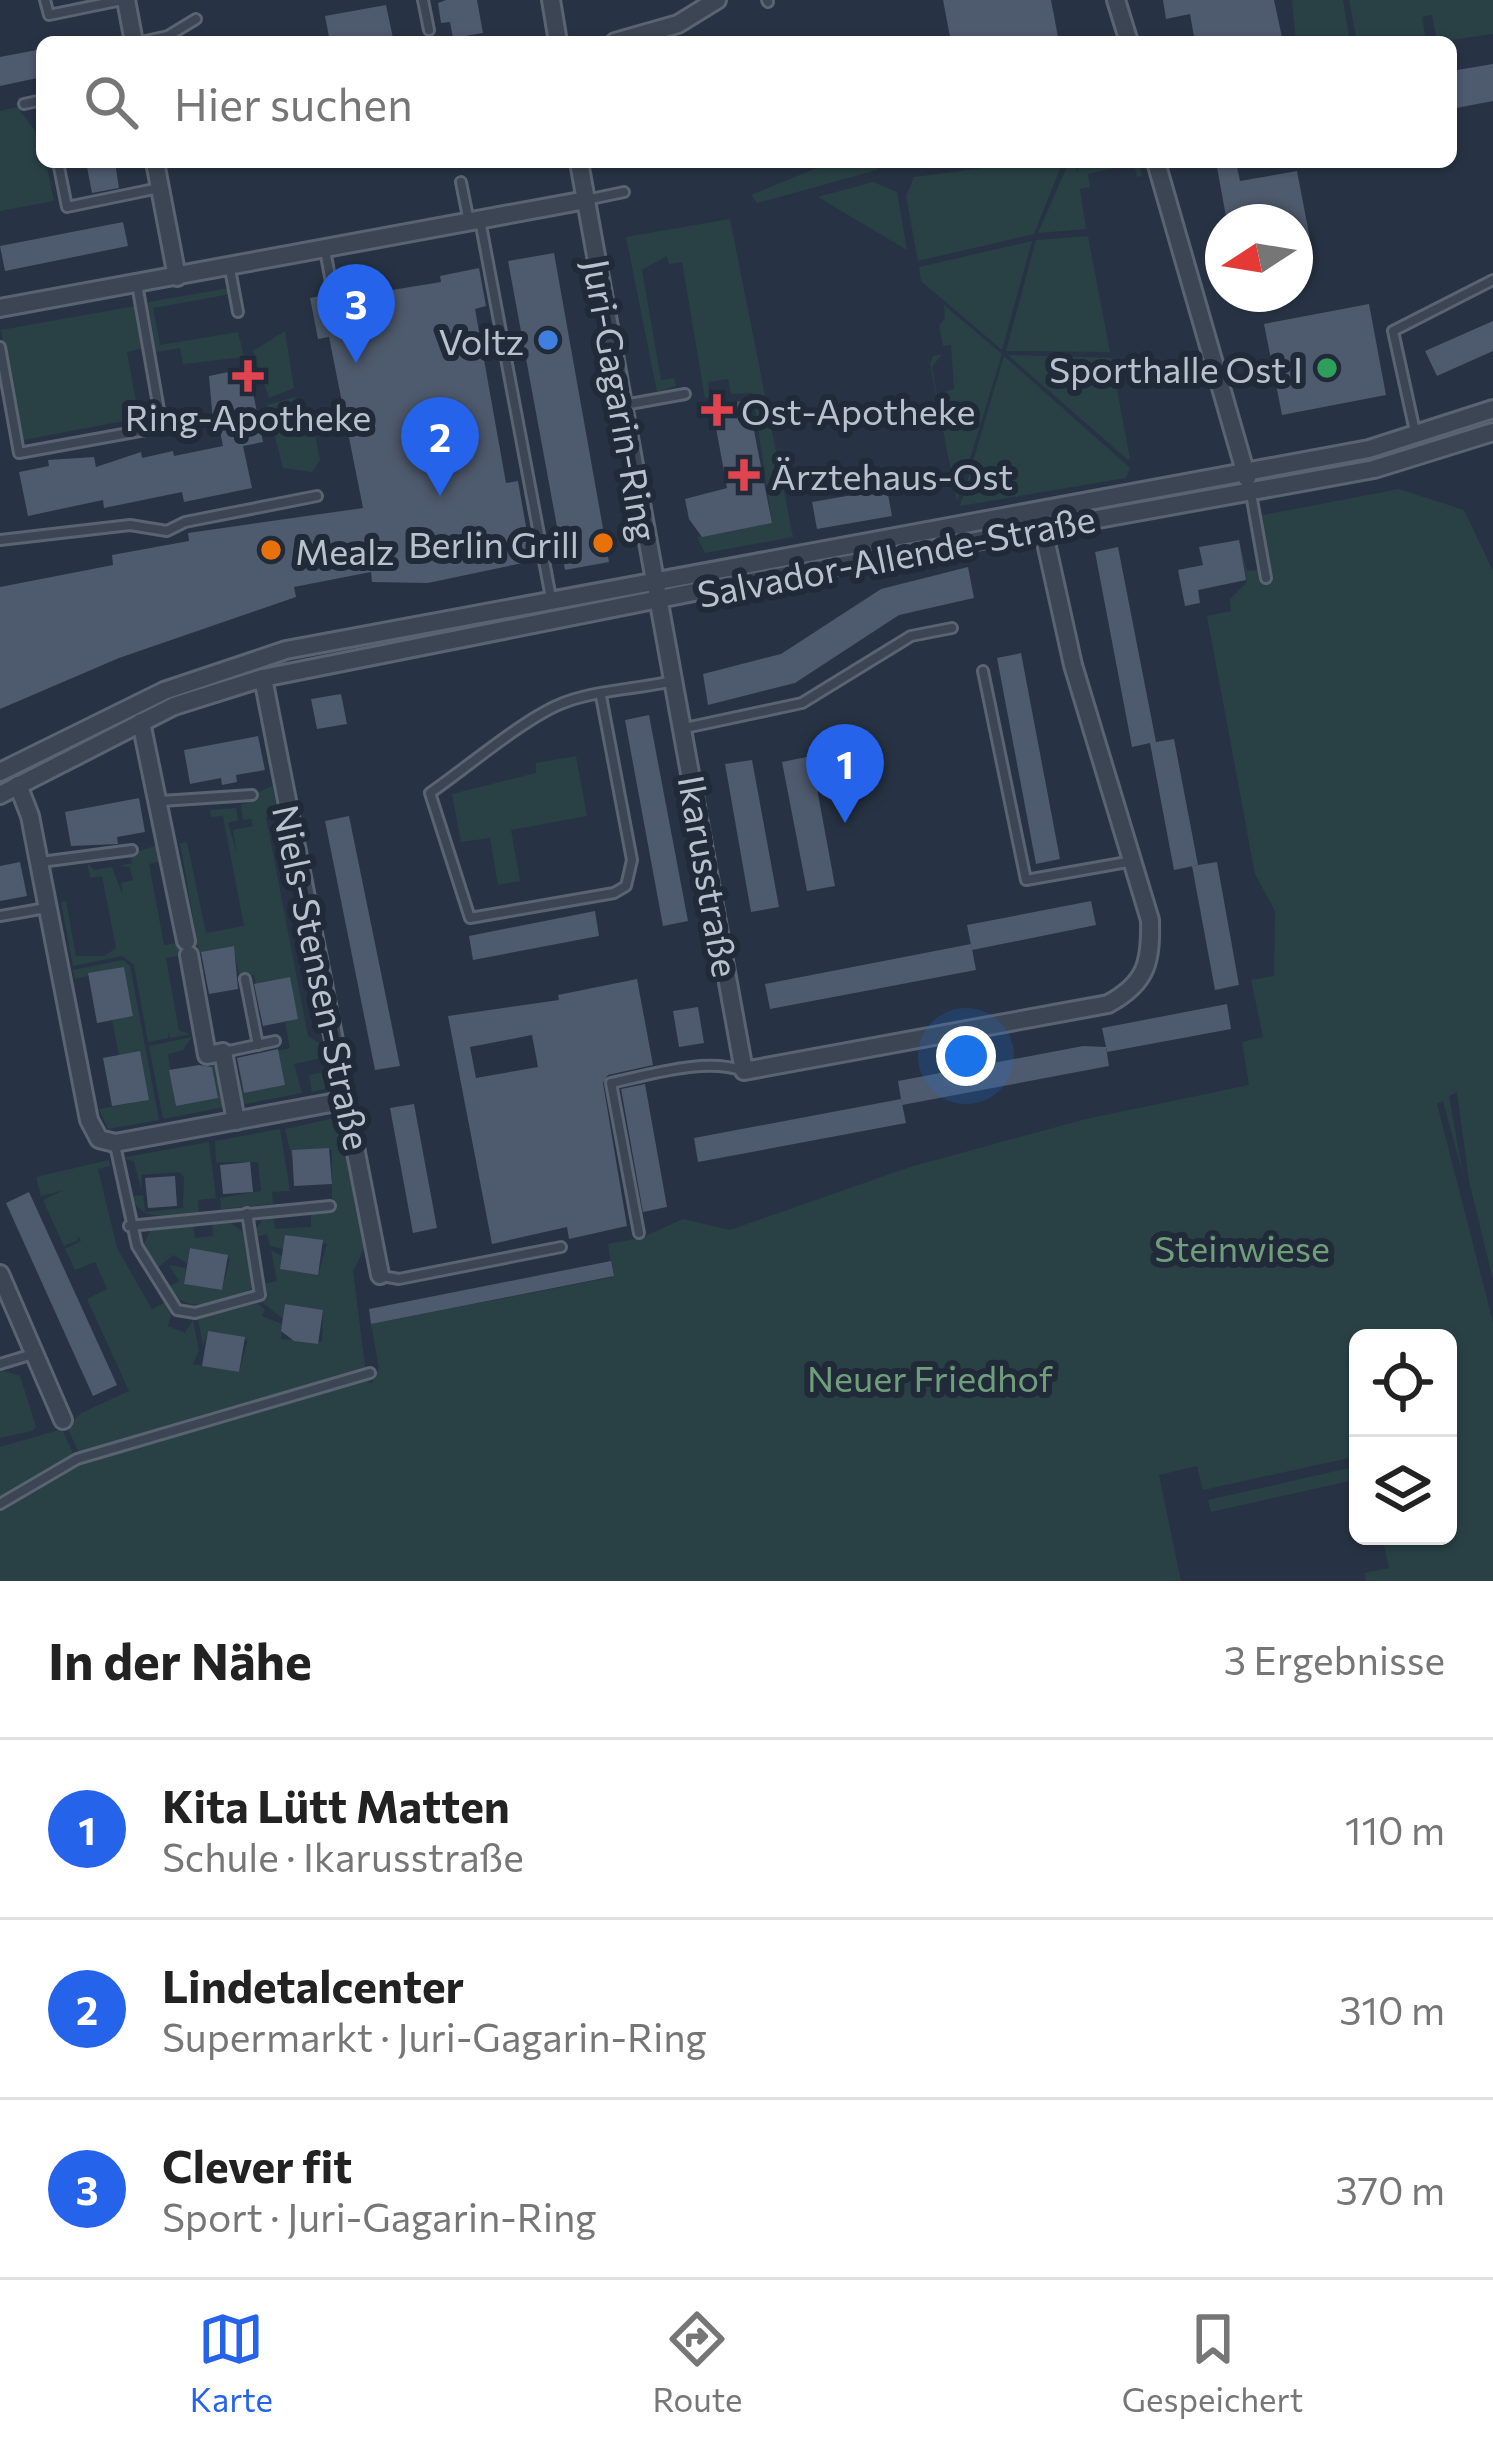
<!DOCTYPE html>
<html lang="de">
<meta charset="utf-8">
<style>
body{margin:0;font-family:Commissioner,sans-serif;background:#f2f2f2;color:#222}
.controls{position:absolute;right:36px;bottom:36px;display:grid;overflow:hidden;border-radius:18px;box-shadow:0 3px 9px #0004}
.controls button{width:108px;height:108px;display:grid;place-items:center;padding:0;border:0;border-bottom:3px solid #e0e0e0;background:#fff;color:#222;font:60px sans-serif}
.compass{position:absolute;left:1205px;top:204px;width:108px;height:108px;border-radius:50%;background:#fff;box-shadow:0 3px 9px #0004;rotate:258deg}
.you{position:absolute;left:966px;top:1056px;width:42px;height:42px;margin:-30px;border:9px solid #fff;border-radius:50%;background:#1a73e8;box-shadow:0 0 0 18px #1a73e833}
.badge{display:grid;place-items:center;width:78px;height:78px;border-radius:50%;background:#2563eb;color:#fff;font-size:39px;font-weight:700}
.pin{position:absolute;translate:-50% -99px;filter:drop-shadow(0 3px 6px #0008)}
.pin::after{content:'';position:absolute;top:63px;width:42px;height:36px;background:inherit;clip-path:polygon(0 0,100% 0,50% 100%)}
.list{margin:0;padding:0;list-style:none}
h2{display:flex;justify-content:space-between;align-items:center;height:156px;margin:0;padding:0 48px;font-size:51px}
h2 small{font-size:39px;font-weight:400;color:#767676}
.list li{display:grid;grid-template-columns:78px 1fr auto;gap:36px;align-items:center;box-sizing:border-box;height:180px;padding:0 48px;border-top:3px solid #e0e0e0}
.list b{display:block;font-size:45px;white-space:nowrap}
.list p{margin:0;font-size:39px;white-space:nowrap;color:#767676}
.list em{font-size:39px;font-style:normal;color:#767676}
.icon{flex:none;width:66px;height:66px;fill:none;stroke:currentColor;stroke-width:2;stroke-linecap:round;stroke-linejoin:round}
.map{position:relative;flex:none;width:1493px;height:1581px;overflow:hidden}
.search{position:absolute;background:#fff;box-shadow:0 3px 9px #0004;left:36px;right:36px;top:36px;height:132px;display:flex;align-items:center;gap:30px;box-sizing:border-box;padding:0 42px;border-radius:18px;color:#767676;font-size:45px}
.sheet{height:696px;background:#fff}
nav{display:flex;justify-content:space-around;align-items:center;box-sizing:border-box;height:168px;border-top:3px solid #e0e0e0;background:#fff;font-size:33px;color:#767676}
nav a{display:grid;justify-items:center;gap:6px}
nav .on{color:#2563eb}
.map>svg:first-child{display:block}
</style>
<div class="map">
<svg width="1493" height="1581" viewBox="0 0 1493 1581">
<rect width="100%" height="100%" fill="#273344"/>
<!-- green -->
<g fill="#294145">
<polygon points="1292,0 1343,0 1350,42 1296,42"/>
<polygon points="1349,0 1493,0 1493,34 1437,42 1432,15 1422,17 1426,42 1357,42"/>
<polygon points="17,107 41,138 54,201 0,211 0,111"/>
<polygon points="831,162 880,162 877,170 757,203 751,195"/>
<polygon points="1029,162 1062,164 1034,234 918,261 906,196 914,177"/>
<polygon points="1069,162 1076,164 1077,173 1080,162 1139,162 1142,176 1137,177 1134,164 1088,174 1090,187 1080,189 1086,229 1038,233"/>
<polygon points="873,182 897,192 907,250 818,197"/>
<polygon points="730,219 793,537 705,553 697,537 772,523 753,393 731,394 728,379 708,382 710,397 705,398 682,262 669,264 667,256 642,270 661,380 674,378 676,386 657,392 626,237"/>
<polygon points="1088,236 1110,352 1006,351 1036,240"/>
<polygon points="1032,241 1002,350 921,281 919,267"/>
<polygon points="230,288 231,294 153,308 160,345 238,332 244,357 183,364 180,348 156,352 148,302"/>
<polygon points="944,305 1002,354 957,501 930,364 933,356 942,354 932,367 937,394 954,389 951,345 943,346 939,326 945,318"/>
<polygon points="135,306 142,348 127,352 139,418 24,440 19,437 1,330"/>
<polygon points="285,331 294,388 269,398 253,351"/>
<polygon points="1008,355 1111,358 1130,459 1127,459"/>
<polygon points="1004,356 1130,468 1126,478 960,506"/>
<polygon points="295,397 314,430 320,460 312,472 283,468 267,405"/>
<polygon points="1399,489 1464,510 1493,571 1493,1280 1469,1181 1457,1092 1449,1096 1463,1175 1443,1101 1437,1104 1493,1322 1493,1581 1366,1581 1364,1573 1389,1568 1382,1536 1448,1536 1448,1338 1358,1338 1358,1364 1356,1360 1347,1362 1355,1363 1358,1456 1203,1490 1197,1466 1159,1475 1181,1581 0,1581 0,1509 60,1470 363,1380 372,1383 379,1368 371,1324 613,1277 608,1244 641,1238 683,1219 730,1230 910,1167 1086,1119 1249,1085 1242,1042 1263,1037 1251,980 1274,976 1275,911 1255,874 1207,616 1231,611 1230,599 1247,582 1237,533 1247,571 1257,570 1248,518"/>
<polygon points="576,756 587,816 511,830 520,881 498,885 490,838 461,842 452,794 536,773 536,763"/>
<polygon points="272,786 278,814 266,817 308,1036 327,1048 332,1075 328,1088 312,1092 309,1075 324,1072 321,1058 294,1064 302,1093 240,1105 234,1062 244,1093 285,1085 278,1051 290,1048 285,1022 298,1019 256,984 254,975 240,978 233,946 200,953 198,945 190,947 191,953 166,958 179,1031 191,1034 170,1038 168,1031 168,1038 148,1042 134,965 122,956 73,966 61,902 66,901 76,956 104,956 116,948 102,876 90,878 87,862 94,870 112,867 123,896 121,883 133,880 130,867 119,866 132,863 130,854 158,845 160,861 149,864 164,945 197,940 180,843 187,842 206,933 244,926 223,816 211,817 210,810 236,808 238,820 228,823 237,854 233,830 253,826 251,819 243,820 241,805 255,801 254,794"/>
<polygon points="123,960 130,966 159,1120 108,1129 99,1109 148,1100 119,1055 112,1020 133,1015 124,967 75,979 73,970"/>
<polygon points="192,1037 183,1050 168,1054 176,1106 218,1098 211,1064 218,1068 225,1107 163,1119 149,1046"/>
<polygon points="339,1117 346,1125 371,1235 353,1271 365,1367 80,1455 67,1427 81,1413 129,1391 87,1299 107,1289 95,1262 75,1270 65,1249 81,1241 77,1235 78,1240 64,1246 43,1200 64,1190 41,1196 36,1177 109,1160 110,1166 98,1169 117,1248 152,1309 164,1303 171,1315 168,1326 185,1333 193,1320 199,1350 193,1364 239,1372 248,1340 208,1331 203,1346 198,1319 257,1303 265,1310 262,1316 282,1324 281,1339 322,1342 323,1310 286,1304 283,1319 262,1302 268,1298 265,1284 277,1281 271,1250 318,1275 327,1244 286,1235 283,1249 270,1246 267,1234 255,1237 255,1231 262,1220 273,1217 275,1229 311,1227 311,1214 332,1212 332,1150 292,1150 292,1158 285,1129"/>
<polygon points="280,1129 290,1191 272,1192 273,1204 221,1209 220,1198 261,1191 258,1162 216,1162 215,1141"/>
<path d="M209,1142L216,1198L198,1200L199,1212C172,1214 144,1225 131,1197L143,1195L145,1212L183,1208L184,1177L179,1172L142,1175L141,1190L134,1161L121,1158Z"/>
<path d="M228,1221L242,1231L253,1288C228,1302 186,1318 168,1287L179,1281L169,1265L186,1268L184,1284L222,1290L230,1259L190,1248L187,1263L173,1255L157,1268L143,1246L150,1231L193,1225L195,1238L213,1236L212,1223Z"/>
<polygon points="0,1370 20,1376 36,1427 32,1431 0,1438"/>
<polygon points="62,1429 74,1456 0,1500 0,1447"/>
<polygon points="1358,1466 1358,1479 1211,1512 1208,1500"/>
</g>
<!-- building -->
<g fill="#4e5a6d" fill-rule="evenodd">
<polygon points="446,0 477,0 483,33 453,38 450,22 441,23 438,3"/>
<polygon points="943,0 1051,0 1059,42 951,42"/>
<polygon points="1163,0 1274,0 1283,42 1195,42 1190,14 1166,19"/>
<polygon points="386,5 393,38 330,42 325,16"/>
<polygon points="42,49 42,77 0,86 0,57"/>
<polygon points="1493,64 1493,101 1451,109 1451,71"/>
<polygon points="86,162 115,162 119,188 92,193"/>
<polygon points="1216,162 1236,162 1240,181 1297,171 1310,239 1295,242 1295,222 1227,222"/>
<polygon points="123,222 128,246 5,271 0,246"/>
<polygon points="554,253 609,562 565,570 508,261"/>
<polygon points="479,268 486,306 475,309 506,483 518,481 532,561 428,583 372,582 371,572 294,587 296,597 119,658 0,709 0,587 113,565 112,555 189,541 188,533 363,508 329,337 318,339 310,298 325,295 333,301 347,291 349,297 441,282 440,276"/>
<polygon points="1369,304 1386,395 1282,415 1264,324"/>
<polygon points="1493,321 1493,351 1437,376 1425,351"/>
<polygon points="248,368 263,442 243,446 252,488 184,502 182,492 104,508 103,500 28,516 19,472 49,466 48,460 94,457 96,467 141,452 142,458 173,451 174,456 223,446 218,421 213,422 209,376"/>
<polygon points="748,400 772,523 702,537 689,519 685,499 727,488 712,406"/>
<polygon points="887,489 892,516 817,529 812,502"/>
<polygon points="1239,540 1246,580 1198,590 1200,603 1185,606 1178,570 1203,565 1199,547"/>
<polygon points="1118,547 1156,742 1174,739 1198,865 1174,870 1150,743 1132,747 1095,552"/>
<polygon points="968,567 974,598 899,615 795,683 708,705 703,674 781,654 881,589"/>
<polygon points="1021,653 1060,859 1036,864 997,658"/>
<polygon points="341,694 347,724 317,729 311,699"/>
<polygon points="649,715 688,921 663,926 625,720"/>
<polygon points="258,736 265,770 236,775 237,782 222,785 221,778 190,784 184,750"/>
<polygon points="811,756 835,886 807,891 782,762"/>
<polygon points="752,760 779,907 751,912 725,764"/>
<polygon points="139,798 145,832 117,837 118,844 71,846 65,812"/>
<polygon points="349,816 400,1066 375,1070 325,821"/>
<polygon points="20,862 27,896 0,901 0,866"/>
<polygon points="1217,862 1239,985 1215,990 1192,866"/>
<polygon points="1091,901 1096,925 972,950 967,925"/>
<polygon points="595,911 599,936 473,960 469,936"/>
<polygon points="971,944 976,970 770,1009 765,984"/>
<polygon points="234,946 238,989 209,994 201,952"/>
<polygon points="124,967 133,1016 97,1023 88,973"/>
<polygon points="290,977 298,1019 263,1026 254,984"/>
<path d="M637,979L653,1065L608,1075L603,1083L627,1226L569,1239L567,1227L492,1244L448,1016L559,1000L558,995ZM532,1035L538,1067L476,1078L470,1047Z"/>
<polygon points="1227,1004 1231,1029 1107,1052 1102,1028"/>
<polygon points="698,1007 704,1043 679,1047 673,1011"/>
<polygon points="1083,1046 1106,1047 1109,1066 902,1105 898,1081"/>
<polygon points="278,1049 285,1085 244,1093 237,1058"/>
<polygon points="140,1051 149,1100 112,1106 103,1058"/>
<polygon points="199,1065 212,1067 218,1098 176,1106 169,1070"/>
<polygon points="645,1084 667,1207 643,1212 621,1089"/>
<polygon points="901,1099 906,1123 698,1162 694,1138"/>
<polygon points="414,1104 437,1228 413,1233 390,1108"/>
<polygon points="329,1148 332,1184 294,1186 292,1150"/>
<polygon points="250,1162 253,1192 223,1194 220,1165"/>
<polygon points="175,1176 177,1206 148,1208 145,1178"/>
<polygon points="29,1192 117,1385 93,1396 6,1203"/>
<polygon points="285,1235 323,1240 318,1275 280,1269"/>
<polygon points="190,1248 228,1255 222,1290 184,1284"/>
<polygon points="611,1261 614,1276 371,1324 369,1309"/>
<polygon points="285,1304 323,1310 318,1344 294,1341 281,1331"/>
<polygon points="208,1331 245,1337 239,1372 202,1366"/>
</g>
<g fill="none" stroke-linecap="round" stroke-linejoin="round">
<!-- lane casing -->
<g stroke="#5a6371" stroke-width="14">
<g id="lane">
<polyline points="45,0 49,15 122,0"/>
<polyline points="423,0 429,30"/>
<polyline points="767,0 768,2"/>
<polyline points="141,42 168,36 196,19"/>
<polyline points="24,104 42,100"/>
<polyline points="58,162 67,207 159,188"/>
<polyline points="461,182 469,222"/>
<polyline points="586,200 624,192"/>
<polyline points="480,220 551,598"/>
<polyline points="325,250 333,293"/>
<polyline points="230,269 238,312"/>
<polyline points="0,347 19,453 162,427 137,284"/>
<polyline points="624,405 685,394"/>
<polyline points="1416,436 1393,331 1493,280"/>
<polyline points="1251,494 1266,578"/>
<polyline points="0,540 130,525 167,531 185,522 317,496"/>
<polyline points="983,671 1026,880 1133,861"/>
<path d="M601,696L632,860L626,886L614,893L470,918L430,793C465,769 526,717 563,703C596,690 638,689 673,681"/>
<polyline points="685,728 802,703 911,636 952,628"/>
<polyline points="161,801 252,795"/>
<polyline points="41,862 132,850"/>
<polyline points="0,916 46,908"/>
<polyline points="245,979 258,1045"/>
<polyline points="224,1052 275,1041"/>
<polyline points="115,1145 137,1246 177,1310 195,1313 260,1295 247,1213"/>
<polyline points="129,1226 330,1206"/>
<path d="M639,1233L611,1083C649,1075 706,1057 743,1071"/>
<polyline points="382,1276 399,1279 561,1247"/>
<polyline points="0,1364 33,1354"/>
<polyline points="0,1504 77,1459 370,1373"/>
</g>
</g>
<!-- street casing -->
<g stroke="#5a6371" stroke-width="22">
<g id="street">
<polyline points="126,0 134,42"/>
<polyline points="551,0 558,42"/>
<polyline points="1116,0 1129,42"/>
<polyline points="615,42 678,24 717,0"/>
<polyline points="155,162 177,277"/>
<path d="M579,162L744,1071L1108,1004C1147,983 1151,962 1150,920L1073,665L1039,511"/>
<polyline points="1156,162 1247,478"/>
<polyline points="0,308 586,200"/>
<polyline points="263,678 380,1275"/>
<polyline points="141,722 186,941"/>
<polyline points="0,772 164,691 286,650 1369,449 1493,409"/>
<polyline points="18,785 30,816 89,1120 99,1139 115,1143 347,1100"/>
<polyline points="0,795 174,706 263,678 694,592 1374,469 1493,432"/>
<polyline points="189,955 207,1055 223,1052 236,1121"/>
<polyline points="0,1274 63,1420"/>
</g>
</g>
<!-- lane -->
<use href="#lane" stroke="#3c4553" stroke-width="8"/>
<!-- street -->
<use href="#street" stroke="#3c4553" stroke-width="16"/>
</g>
<!-- markers -->
<circle fill="#3f7fe0" stroke="#202a39" stroke-width="4.5" cx="548" cy="340" r="12"/>
<circle fill="#2e9e5b" stroke="#202a39" stroke-width="4.5" cx="1327" cy="368" r="12"/>
<g fill="#e0444e" stroke="#202a39" stroke-width="4.5">
<path d="M242 358h12v12h12v12h-12v12h-12v-12h-12v-12h12z"/>
<path d="M711 392h12v12h12v12h-12v12h-12v-12h-12v-12h12z"/>
<path d="M738 457h12v12h12v12h-12v12h-12v-12h-12v-12h12z"/>
</g>
<g fill="#e8710a" stroke="#202a39" stroke-width="4.5">
<circle cx="603" cy="543" r="12"/>
<circle cx="271" cy="550" r="12"/>
</g>
<g text-anchor="middle" dominant-baseline="central" stroke-width="12" stroke-linejoin="round" paint-order="stroke">
<!-- poi labels -->
<g font-size="36" fill="#b9c1cd" stroke="#202a39" text-anchor="end">
<text x="524" y="340">Voltz</text>
<text x="1303" y="368">Sporthalle Ost I</text>
<text x="741" y="410" text-anchor="start">Ost-Apotheke</text>
<text x="248" y="416" text-anchor="middle">Ring-Apotheke</text>
<text x="771" y="475" text-anchor="start">Ärztehaus-Ost</text>
<text x="579" y="543">Berlin Grill</text>
<text x="295" y="550" text-anchor="start">Mealz</text>
</g>
<!-- street labels -->
<g font-size="36" fill="#b9c1cd" stroke="#202a39">
<text transform="translate(622 400) rotate(80)">Juri-Gagarin-Ring</text>
<text transform="translate(896 555) rotate(-11)">Salvador-Allende-Straße</text>
<text transform="translate(710 876) rotate(80)">Ikarusstraße</text>
<text transform="translate(323 977) rotate(78)">Niels-Stensen-Straße</text>
</g>
<!-- park labels -->
<g font-size="36" fill="#709e7b" stroke="#202a39">
<text x="1242" y="1247">Steinwiese</text>
<text x="930" y="1377">Neuer Friedhof</text>
</g>
</g>
</svg>
<div class="controls">
<button><svg class="icon" aria-label="locate" viewBox="0 0 24 24"><circle cx="12" cy="12" r="6"/><path d="M12 2v4M12 18v4M2 12h4M18 12h4"/></svg></button>
<button><svg class="icon" aria-label="layers" viewBox="0 0 24 24"><path d="M12 4l9 5-9 5-9-5zM3 14l9 5 9-5"/></svg></button>
</div>
<svg class="compass" viewBox="-18 -18 36 36"><path d="M0-13l5 13h-10z" fill="#e53935"/><path d="M0 13l5-13h-10z" fill="#767676"/></svg>
<div class="you"></div>
<div class="pin badge" style="left:845px;top:823px">1</div>
<div class="pin badge" style="left:440px;top:496px">2</div>
<div class="pin badge" style="left:356px;top:363px">3</div>
<div class="search"><svg class="icon" aria-label="search" viewBox="0 0 24 24"><circle cx="10" cy="10" r="6"/><path d="M15 15l6 6"/></svg>Hier suchen</div>
</div>
<section class="sheet">
<h2>In der Nähe<small>3 Ergebnisse</small></h2>
<ul class="list">
<li><span class="badge">1</span><div><b>Kita Lütt Matten</b><p>Schule · Ikarusstraße</p></div><em>110 m</em></li>
<li><span class="badge">2</span><div><b>Lindetalcenter</b><p>Supermarkt · Juri-Gagarin-Ring</p></div><em>310 m</em></li>
<li><span class="badge">3</span><div><b>Clever fit</b><p>Sport · Juri-Gagarin-Ring</p></div><em>370 m</em></li>
</ul>
</section>
<nav>
<a class="on"><svg class="icon" aria-label="map" viewBox="0 0 24 24"><path d="M3 6l6-2 6 2 6-2v14l-6 2-6-2-6 2zM9 4v14M15 6v14"/></svg>Karte</a>
<a><svg class="icon" aria-label="directions" viewBox="0 0 24 24"><path d="M12 3l9 9-9 9-9-9zM9 14v-3h6M13 9l2 2-2 2"/></svg>Route</a>
<a><svg class="icon" aria-label="saved" viewBox="0 0 24 24"><path d="M7 4h10v16l-5-4-5 4z"/></svg>Gespeichert</a>
</nav>
